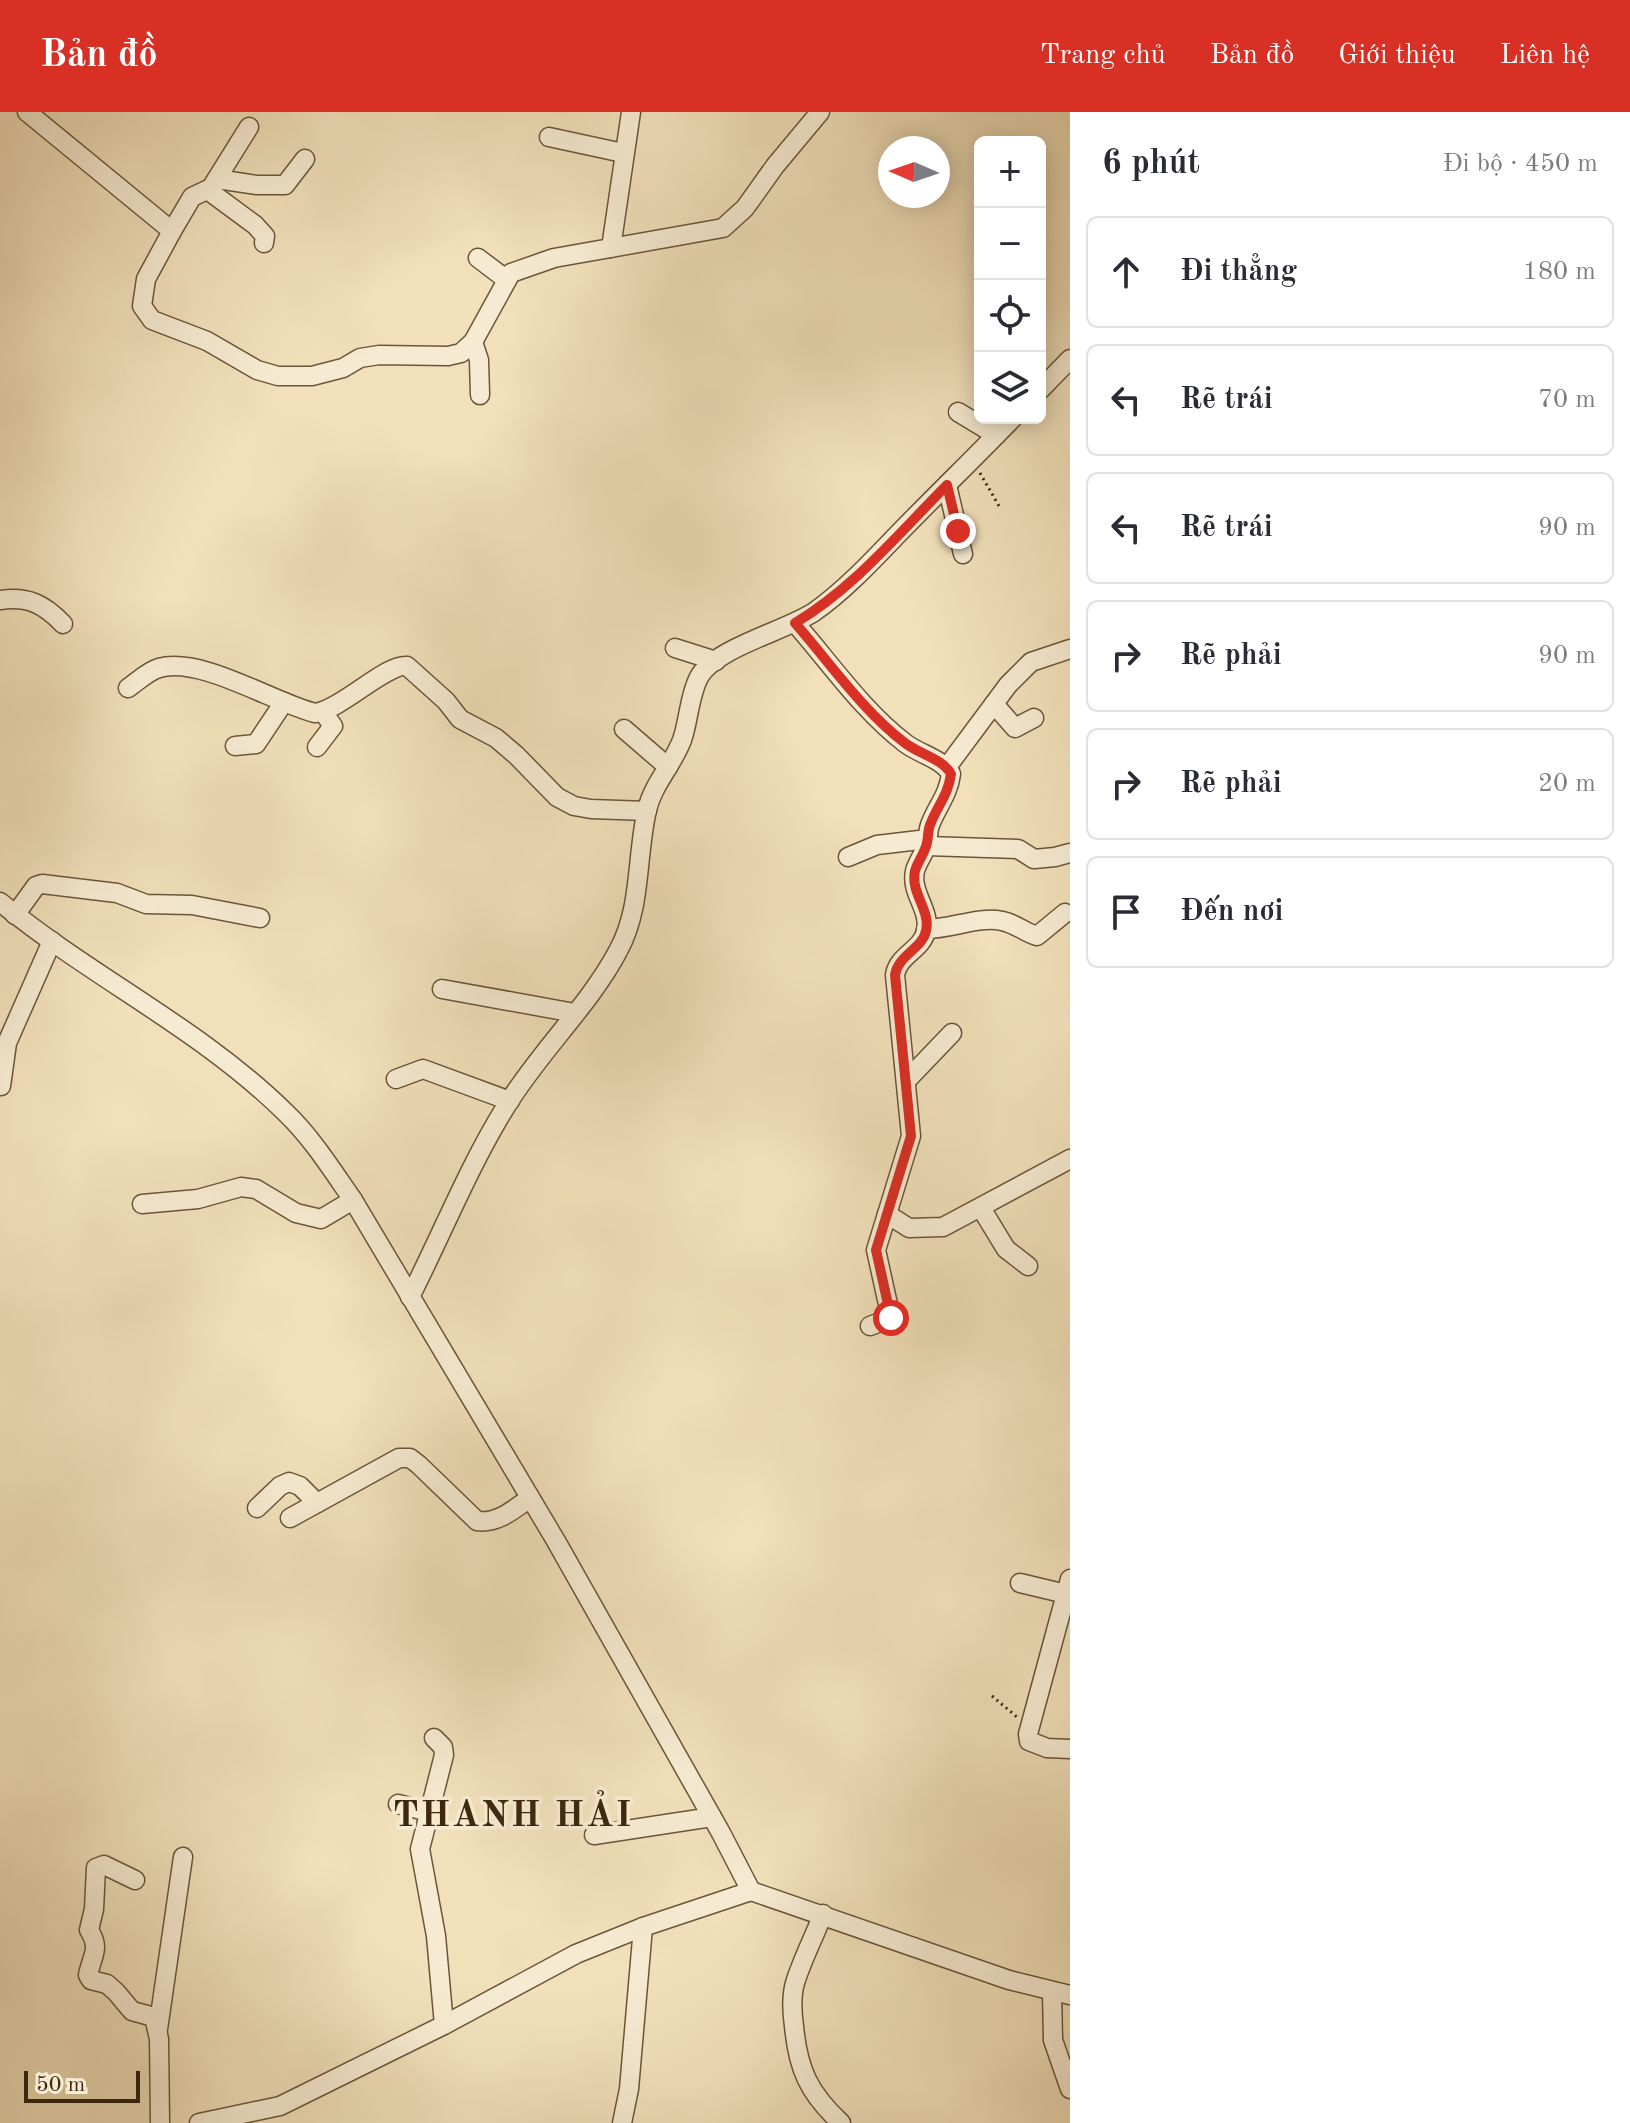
<!DOCTYPE html>
<html lang="vi">
<meta charset="utf-8">
<style>
body{margin:0;font-family:"Old Standard TT",serif;background:#f2f2f3;color:#2b2b33}
.controls{position:absolute;right:24px;top:24px;display:grid;overflow:hidden;border-radius:12px;box-shadow:0 4px 20px #0003}
.controls button{width:72px;height:72px;display:grid;place-items:center;padding:0;border:0;border-bottom:2px solid #e1e1e2;background:#fff;color:#2b2b33;font:40px sans-serif}
.compass{position:absolute;left:878px;top:24px;width:72px;height:72px;border-radius:50%;background:#fff;box-shadow:0 4px 20px #0003;rotate:272deg}
.scale{position:absolute;left:24px;bottom:20px;width:116px;box-sizing:border-box;padding-left:8px;border:4px solid #3d280e;border-top:0;font-size:22px;line-height:28px;white-space:nowrap;color:#3d280e;-webkit-text-stroke:6px #f6ebd2;paint-order:stroke}
.stop{position:absolute;width:24px;height:24px;margin:-18px;border:6px solid #d93025;border-radius:50%;background:#fff}
.stop.end{background:#d93025;border-color:#fff;box-shadow:0 2px 8px #0008}
.list{margin:0;padding:0;list-style:none}
h2{display:flex;justify-content:space-between;align-items:center;height:104px;margin:0;padding:0 32px;font-size:34px}
h2 small{font-size:26px;font-weight:400;color:#7c7c81}
.list li{display:grid;grid-template-columns:52px 1fr auto;gap:24px;align-items:center;box-sizing:border-box;height:112px;margin:0 16px 16px;padding:0 16px;border:2px solid #e1e1e2;border-radius:12px}
.list b{display:block;font-size:30px;white-space:nowrap}
.list em{font-size:26px;font-style:normal;color:#7c7c81}
.icon{flex:none;width:44px;height:44px;fill:none;stroke:currentColor;stroke-width:2;stroke-linecap:round;stroke-linejoin:round}
.map{position:relative;flex:none;width:1070px;height:2011px;overflow:hidden}
header{display:flex;align-items:center;gap:48px;box-sizing:border-box;height:112px;padding:0 40px;background:#d93025;color:#fff}
header strong{font-size:38px}
nav{display:flex;gap:44px;margin-inline-start:auto;font-size:28px}
main{display:flex}
aside{flex:1;background:#fff}
.map>svg:first-child{display:block}
</style>
<header>
<strong>Bản đồ</strong>
<nav><a>Trang chủ</a><a>Bản đồ</a><a>Giới thiệu</a><a>Liên hệ</a></nav>
</header>
<main>
<div class="map">
<svg width="1070" height="2011" viewBox="0 0 1070 2011">
<rect width="100%" height="100%" fill="#f1e0ba"/>
<filter id="stains"><feTurbulence type="fractalNoise" baseFrequency=".0025" numOctaves="4"/><feColorMatrix values="0 0 0 0 .2 0 0 0 0 .09 0 0 0 0 .02 0 0 0 .5 -.17"/></filter>
<radialGradient id="worn" r=".72"><stop offset=".6" stop-color="#630" stop-opacity="0"/><stop offset="1" stop-color="#630" stop-opacity=".3"/></radialGradient>
<g fill="none" stroke-linecap="round" stroke-linejoin="round">
<!-- minor casing -->
<g stroke="#6a5639" stroke-width="21">
<g id="minor">
<polyline points="27,0 172,119"/>
<polyline points="249,15 211,76 192,85 172,119 146,167 142,194 152,208 207,229 257,258 278,264 312,264 343,256 360,246 379,243 448,244 461,241 473,230 511,161 554,146 723,116 745,96 775,54 820,0"/>
<polyline points="549,25 623,41"/>
<polyline points="217,67 257,73 285,73 305,47"/>
<polyline points="209,79 255,113 265,124 264,131"/>
<polyline points="611,136 631,0"/>
<polyline points="478,146 507,168"/>
<polyline points="473,230 479,248 480,283"/>
<polyline points="1040,278 1070,247"/>
<polyline points="958,300 996,323"/>
<polyline points="947,373 963,442"/>
<path d="M0,488C28,484 44,492 63,512"/>
<path d="M795,511C830,551 863,599 905,631C919,642 943,647 951,662C948,684 937,694 930,713C927,721 929,729 925,737C922,745 917,751 915,759C910,781 931,798 926,819C922,838 898,843 895,863L911,1024L876,1138L891,1206L870,1214"/>
<polyline points="675,536 716,549"/>
<path d="M128,576C137,570 148,559 159,556C201,544 274,591 315,601C342,597 387,551 407,554L446,589L460,607L496,626L516,643L557,685L574,694L591,697L647,699"/>
<polyline points="994,592 1015,616 1034,606"/>
<polyline points="624,617 668,655"/>
<polyline points="235,634 256,632 284,590"/>
<polyline points="317,635 333,614 323,600"/>
<polyline points="947,655 1008,573 1031,550 1070,537"/>
<polyline points="927,734 1018,737 1034,747 1055,745 1070,741"/>
<polyline points="848,745 877,733 928,727"/>
<path d="M0,790C91,865 201,917 286,1001C312,1026 332,1058 353,1088L556,1429L721,1721L751,1779L1009,1868L1070,1883"/>
<polyline points="15,803 36,774 42,772 117,781 146,792 192,793 260,806"/>
<path d="M926,817C951,817 979,804 1002,809C1015,811 1025,821 1037,824L1065,801"/>
<polyline points="442,877 575,901"/>
<polyline points="396,967 423,957 510,989"/>
<polyline points="907,968 952,921"/>
<polyline points="1,974 7,931 52,829"/>
<polyline points="142,1092 198,1087 241,1075 256,1077 296,1101 321,1107 353,1088"/>
<polyline points="981,1096 1006,1137 1028,1154"/>
<polyline points="887,1102 909,1116 943,1115 1070,1047"/>
<path d="M410,1185C442,1122 468,1056 505,996C538,941 589,894 618,839C642,796 636,745 647,698C653,672 672,654 682,628C689,608 689,584 699,565C715,536 785,519 814,500C845,478 872,449 898,422C936,383 975,345 1013,306"/>
<polyline points="257,1396 280,1374 289,1370 300,1374 317,1391"/>
<path d="M290,1406L399,1346H410L419,1353L477,1409C498,1412 514,1397 530,1386"/>
<polyline points="1070,1467 1028,1622 1029,1629 1047,1636 1070,1637"/>
<polyline points="1020,1471 1066,1482"/>
<polyline points="434,1626 443,1635 444,1643 420,1737 436,1824 444,1913"/>
<polyline points="398,1692 429,1700"/>
<polyline points="594,1723 712,1705"/>
<path d="M135,1768L104,1753L96,1756L94,1797L89,1818C101,1837 92,1843 88,1863L91,1868L107,1872L116,1880L132,1899L154,1905L159,1927L160,2011"/>
<path d="M823,1802C814,1825 802,1848 795,1871C791,1885 792,1900 794,1914C798,1958 809,1981 841,2011"/>
<polyline points="1052,1880 1053,1928 1070,1977"/>
<polyline points="158,1917 183,1745"/>
<polyline points="199,2011 280,1994 444,1913 576,1842 643,1815 751,1779"/>
<polyline points="622,2011 629,1977 643,1815"/>
</g>
</g>
<!-- path -->
<g stroke="#3d280e" stroke-width="3" stroke-dasharray="2 4" stroke-linecap="butt">
<polyline points="980,361 999,394"/>
<polyline points="992,1584 1017,1605"/>
</g>
<!-- minor -->
<use href="#minor" stroke="#f6ebd2" stroke-width="18"/>
</g>
<g fill="none" stroke-linecap="round" stroke-linejoin="round">
<!-- route -->
<path stroke="#d93025" stroke-width="10" d="M891,1206L876,1138L911,1024L895,863C898,843 922,837 926,819C931,798 910,781 915,759C917,751 922,745 925,737C929,729 927,721 930,713C937,694 948,684 951,662C943,647 919,642 905,631C863,599 830,551 795,511C854,476 899,421 947,373L958,419"/>
</g>
<g text-anchor="middle" dominant-baseline="central" stroke-width="7" stroke-linejoin="round" paint-order="stroke">
<!-- district labels -->
<g font-size="36" font-weight="bold" letter-spacing="2" fill="#3d280e" stroke="#f6ebd2">
<text x="513" y="1705">THANH HẢI</text>
</g>
</g>
<rect width="100%" height="100%" filter="url(#stains)"/>
<rect width="100%" height="100%" fill="url(#worn)"/>
</svg>
<div class="controls">
<button>+</button>
<button>−</button>
<button><svg class="icon" aria-label="locate" viewBox="0 0 24 24"><circle cx="12" cy="12" r="6"/><path d="M12 2v4M12 18v4M2 12h4M18 12h4"/></svg></button>
<button><svg class="icon" aria-label="layers" viewBox="0 0 24 24"><path d="M12 4l9 5-9 5-9-5zM3 14l9 5 9-5"/></svg></button>
</div>
<svg class="compass" viewBox="-18 -18 36 36"><path d="M0-13l5 13h-10z" fill="#e53935"/><path d="M0 13l5-13h-10z" fill="#7c7c81"/></svg>
<div class="scale">50 m</div>
<div class="stop" style="left:891px;top:1206px"></div>
<div class="stop end" style="left:958px;top:419px"></div>
</div>
<aside>
<h2>6 phút<small>Đi bộ · 450 m</small></h2>
<ul class="list">
<li><svg class="icon" aria-label="ahead" viewBox="0 0 24 24"><path d="M12 20V5M6 11l6-6 6 6"/></svg><div><b>Đi thẳng</b></div><em>180 m</em></li>
<li><svg class="icon" aria-label="left" viewBox="0 0 24 24"><path d="M17 20v-9H6M10 6l-5 5 5 5"/></svg><div><b>Rẽ trái</b></div><em>70 m</em></li>
<li><svg class="icon" aria-label="left" viewBox="0 0 24 24"><path d="M17 20v-9H6M10 6l-5 5 5 5"/></svg><div><b>Rẽ trái</b></div><em>90 m</em></li>
<li><svg class="icon" aria-label="right" viewBox="0 0 24 24"><path d="M7 20v-9h11M14 6l5 5-5 5"/></svg><div><b>Rẽ phải</b></div><em>90 m</em></li>
<li><svg class="icon" aria-label="right" viewBox="0 0 24 24"><path d="M7 20v-9h11M14 6l5 5-5 5"/></svg><div><b>Rẽ phải</b></div><em>20 m</em></li>
<li><svg class="icon" aria-label="arrive" viewBox="0 0 24 24"><path d="M6 21V4h12l-3 4 3 4H6"/></svg><div><b>Đến nơi</b></div></li>
</ul>
</aside>
</main>
